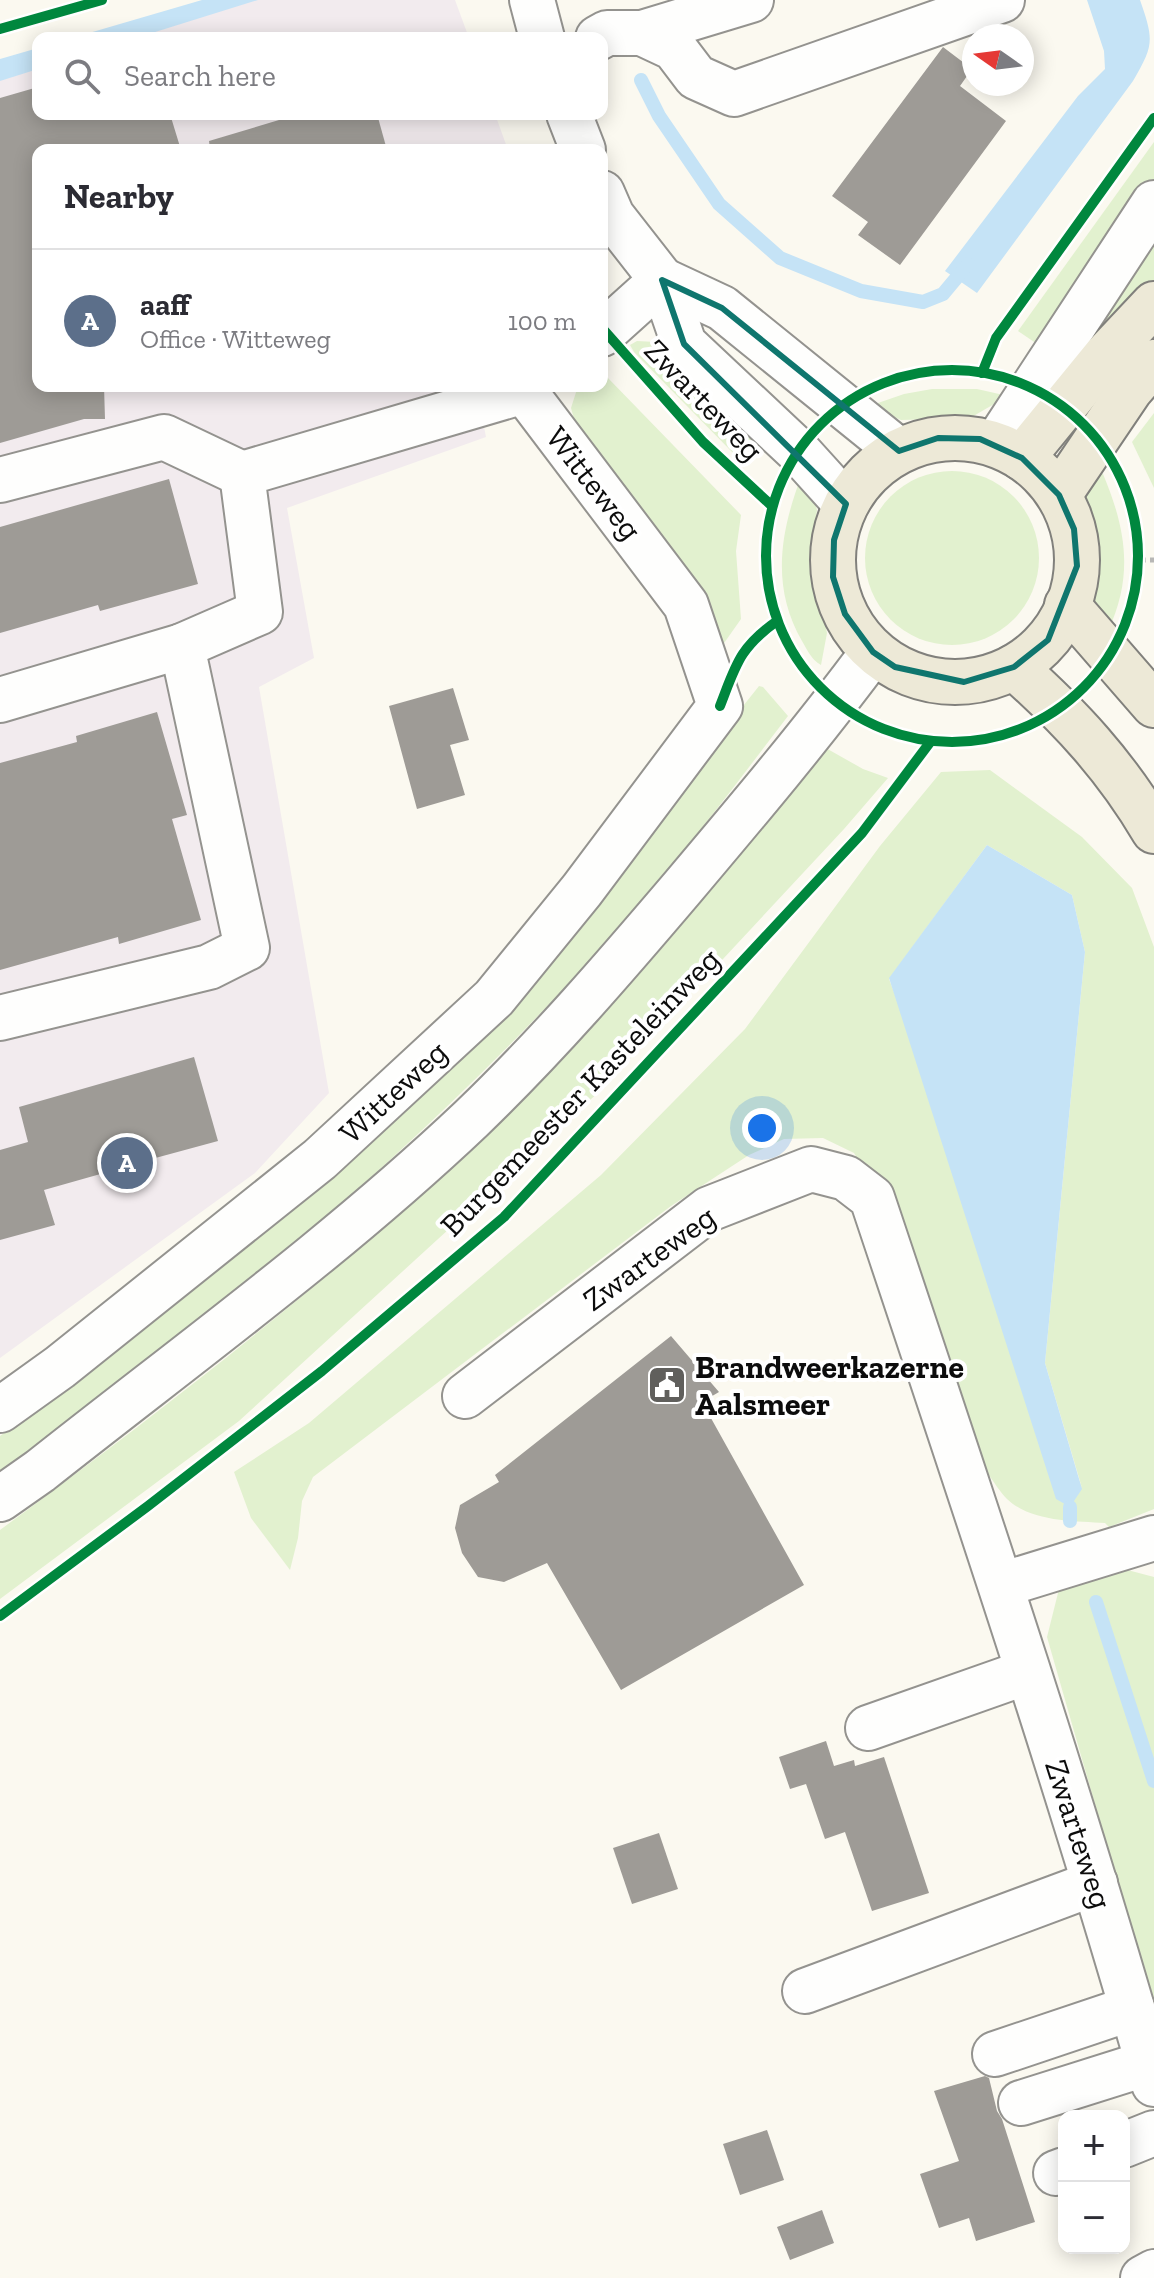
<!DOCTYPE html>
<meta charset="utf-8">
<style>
body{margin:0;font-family:"Zilla Slab",serif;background:#f7f7f7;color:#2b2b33}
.controls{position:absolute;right:24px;bottom:24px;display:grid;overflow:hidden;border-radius:16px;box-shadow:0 4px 20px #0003}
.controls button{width:72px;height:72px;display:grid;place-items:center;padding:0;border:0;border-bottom:2px solid #e1e1e2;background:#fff;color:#2b2b33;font:40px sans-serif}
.compass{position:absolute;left:962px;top:24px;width:72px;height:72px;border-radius:50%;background:#fff;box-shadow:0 4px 20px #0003;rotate:284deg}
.you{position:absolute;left:762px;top:1128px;width:28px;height:28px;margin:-20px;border:6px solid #fff;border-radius:50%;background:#1a73e8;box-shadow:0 0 0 12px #1a73e833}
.badge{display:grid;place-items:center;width:52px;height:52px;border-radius:50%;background:#1a73e8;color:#fff;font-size:26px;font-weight:700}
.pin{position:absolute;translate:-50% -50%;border:4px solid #fff;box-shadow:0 2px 8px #0006}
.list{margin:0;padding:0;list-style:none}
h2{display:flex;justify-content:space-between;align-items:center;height:104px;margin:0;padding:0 32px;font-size:34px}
h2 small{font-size:26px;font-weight:400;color:#7c7c81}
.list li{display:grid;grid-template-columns:52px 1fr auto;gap:24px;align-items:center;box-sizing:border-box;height:144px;padding:0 32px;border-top:2px solid #e1e1e2}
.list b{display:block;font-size:30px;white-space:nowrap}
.list p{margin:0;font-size:26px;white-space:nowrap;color:#7c7c81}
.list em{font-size:26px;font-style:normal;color:#7c7c81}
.icon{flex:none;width:44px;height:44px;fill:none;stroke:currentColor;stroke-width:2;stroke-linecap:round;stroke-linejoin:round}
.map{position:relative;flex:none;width:1154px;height:2278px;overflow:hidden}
.search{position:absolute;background:#fff;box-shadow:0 4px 20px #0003;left:32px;top:32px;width:576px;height:88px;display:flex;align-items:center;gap:20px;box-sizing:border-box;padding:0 28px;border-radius:16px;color:#7c7c81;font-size:30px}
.panel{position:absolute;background:#fff;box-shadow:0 4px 20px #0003;left:32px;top:144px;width:576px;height:248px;border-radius:16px}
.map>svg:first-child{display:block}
</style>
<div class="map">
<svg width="1154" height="2278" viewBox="0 0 1154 2278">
<rect width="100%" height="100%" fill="#fbf9f0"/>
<!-- industrial -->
<g fill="#f2ebee">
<polygon points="239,0 455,0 469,38 111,38"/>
<polygon points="38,60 38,114 495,114 508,150 38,150 38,386 476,386 486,437 287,508 314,658 259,687 329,1093 255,1173 0,1358 0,71"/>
</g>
<!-- green -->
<g fill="#e2f1cf" fill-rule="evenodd">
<polygon points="1154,142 1154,184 1043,348 1018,331"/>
<polygon points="1154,226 1154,282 1090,352 1063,361"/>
<polygon points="637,341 656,342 668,347 757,433 736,456 634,352 630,345"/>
<polygon points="606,376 741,515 736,551 741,619 722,646 576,426 571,408 578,386 602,386 602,379"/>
<polygon points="932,389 977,389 1008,396 970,418 901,420 877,409 878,403 904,394"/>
<polygon points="1154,413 1154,488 1132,442"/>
<path d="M1095,470L1103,474C1126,529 1134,575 1108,631L1088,597L1092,549L1085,515L1086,490Z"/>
<circle cx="952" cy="558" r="87"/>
<path d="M801,477L812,494L817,510L812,560L827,633L821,665C811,659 808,651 802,641C771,587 780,533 801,477Z"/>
<path d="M759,686L763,687L788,716C729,793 671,871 606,943C426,1142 219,1318 0,1472V1436L93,1367L226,1262L712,745Z"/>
<path d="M824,747L863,769L888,778L844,829L601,1090L239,1421L0,1599V1530C182,1396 359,1258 521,1100C632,991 729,870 824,747Z"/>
<path d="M990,770L1082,837L1132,888L1154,947V1509L1109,1527L1105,1523C1074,1521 1031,1522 1007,1499C1000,1492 994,1482 988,1474L871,1182L854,1153L823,1138L784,1139L749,1155L671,1206L313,1477L302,1501L298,1538L290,1570L251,1518L234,1472L309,1423L601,1175L745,1029L880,846L941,772ZM987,845L1072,895L1085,952L1045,1363L1082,1488L889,979Z"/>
<polygon points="1120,1568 1154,1577 1154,2010 1047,1637 1061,1581"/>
</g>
<!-- water -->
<g fill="#c5e3f6">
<polygon points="202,0 258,0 136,38 72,38"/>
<path d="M1087,0H1140C1154,40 1154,45 1133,81L977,293L945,271L1078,96L1105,69L1104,51Z"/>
<polygon points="38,48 38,69 0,81 0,59"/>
<polygon points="987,845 1072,895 1085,952 1045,1363 1082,1489 1070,1507 1056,1499 889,978"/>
</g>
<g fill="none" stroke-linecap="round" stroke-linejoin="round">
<!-- stream -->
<g stroke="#c5e3f6" stroke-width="14">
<polyline points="641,80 659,116 719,204 780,258 861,291 923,302 943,294 968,264"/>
<polyline points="1070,1521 1070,1507"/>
<polyline points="1096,1602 1154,1781"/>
</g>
</g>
<!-- building -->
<g fill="#9e9b96">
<polygon points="943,47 972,69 960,86 1006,121 900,265 858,235 868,222 832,196"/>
<polygon points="38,87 38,114 170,114 181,150 38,150 38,386 104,386 105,419 84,419 0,443 0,98"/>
<polygon points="299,114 377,114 387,150 210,150 209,141"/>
<polygon points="169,479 198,584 100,611 98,605 0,633 0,527"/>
<polygon points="453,688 469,740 450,745 465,795 417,809 389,706"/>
<polygon points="157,712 187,815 172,819 201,920 119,944 118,937 0,970 0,763 77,742 76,736"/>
<polygon points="194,1057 218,1141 148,1160 152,1175 116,1185 111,1171 44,1190 55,1225 0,1240 0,1150 28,1142 19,1107"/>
<polygon points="671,1336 719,1392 702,1402 804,1585 621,1690 547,1563 504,1582 478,1577 462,1553 455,1528 460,1505 499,1482 495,1475"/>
<polygon points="826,1741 834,1766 854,1760 855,1766 884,1757 929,1893 872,1911 845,1832 825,1839 806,1784 790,1789 779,1757"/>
<polygon points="659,1833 678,1889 632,1904 613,1848"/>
<polygon points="985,2076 989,2078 997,2111 1002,2119 1035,2222 976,2241 969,2218 939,2228 920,2174 959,2161 934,2091"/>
<polygon points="767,2130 784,2180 740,2195 723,2144"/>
<polygon points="822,2210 834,2243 790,2260 777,2227"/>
</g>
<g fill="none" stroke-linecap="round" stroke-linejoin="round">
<!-- minor casing -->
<g stroke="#94938f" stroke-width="48">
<g id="minor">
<polyline points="532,0 542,38"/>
<polyline points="642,33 751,0"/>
<polyline points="598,38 607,33 642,33 674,48 696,77 734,94 1002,0"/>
<polyline points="569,114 583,150"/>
<polyline points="602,193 612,216 662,280 684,344 798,451 846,504"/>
<polyline points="662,280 722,308 899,451"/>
<polyline points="602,334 662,280"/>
<polyline points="996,444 1154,203"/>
<polyline points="0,480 164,437 242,474"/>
<polyline points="0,700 182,646"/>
<polyline points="0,1018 209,967 247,948 182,646 260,612 242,474 524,391"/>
<path d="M465,1396L709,1209L811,1169L846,1178L872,1198C970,1492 1069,1786 1154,2084"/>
<polyline points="0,1410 60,1367 320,1159 494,998 582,890 720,706 686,605 524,391 530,386"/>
<path d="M0,1499L40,1471C185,1356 337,1246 471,1119C547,1046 615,967 683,887C748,810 813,733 873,652"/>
<polyline points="1001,1585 1154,1538"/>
<polyline points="868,1728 1027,1672"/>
<polyline points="805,1991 1095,1883"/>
<polyline points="995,2054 1132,2008"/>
<polyline points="1021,2103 1148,2063"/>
<polyline points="1124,2145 1154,2133"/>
<polyline points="1056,2173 1064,2170"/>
<polyline points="1143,2278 1154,2272"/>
</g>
</g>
<!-- major casing -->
<g stroke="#81807c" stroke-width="48">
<g id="major">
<circle cx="955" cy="560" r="122"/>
<polyline points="1022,458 1107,354 1154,304"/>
<polyline points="1059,495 1130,390 1154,362"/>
<polyline points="1067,605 1154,705"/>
<path d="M1014,667C1071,718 1115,765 1154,831"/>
</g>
</g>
<!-- path -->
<polyline stroke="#b7b7b5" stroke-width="5" stroke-dasharray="8 4" stroke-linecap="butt" points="1138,560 1154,560"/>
<!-- minor -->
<use href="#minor" stroke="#fefefd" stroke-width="44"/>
<!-- major -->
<use href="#major" stroke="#ede9d7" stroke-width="44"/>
<!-- cycleway casing -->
<g stroke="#fff" stroke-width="15">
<g id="cycleway">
<polyline points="0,29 102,0"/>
<polyline points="602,328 703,442 772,506"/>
<circle cx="952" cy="556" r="186"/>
<polyline points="982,373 996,338 1154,118"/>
<path d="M720,706C736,665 739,648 777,621"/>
<polyline points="0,1616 148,1506 322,1371 504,1217 862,833 931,741"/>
</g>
</g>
<!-- cycleway -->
<use href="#cycleway" stroke="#00873e" stroke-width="10"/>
</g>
<!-- marked area -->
<path fill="none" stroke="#0f766e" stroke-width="6" stroke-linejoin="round" d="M662,280L722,308L899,451L938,438L980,439L1022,458L1059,495L1074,529L1077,566L1048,640L1014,667L964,682L895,667L873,652L845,614L833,577L834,540L846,504L684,344Z"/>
<!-- icons -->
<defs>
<g id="civic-square" transform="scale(2)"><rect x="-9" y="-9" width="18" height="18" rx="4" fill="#605f5c" stroke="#fff"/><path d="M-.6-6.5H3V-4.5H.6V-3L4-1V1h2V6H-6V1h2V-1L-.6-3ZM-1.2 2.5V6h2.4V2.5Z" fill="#fff"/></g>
</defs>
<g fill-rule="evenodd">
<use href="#civic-square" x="667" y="1385"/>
</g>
<g text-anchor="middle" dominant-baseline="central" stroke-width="8" stroke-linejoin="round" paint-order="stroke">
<!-- street labels -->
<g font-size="32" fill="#0c0c0c" stroke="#fff">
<text transform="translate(704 400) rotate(46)">Zwarteweg</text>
<text transform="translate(594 483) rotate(52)">Witteweg</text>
<text transform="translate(393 1092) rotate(-43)">Witteweg</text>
<text transform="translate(580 1092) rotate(-46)">Burgemeester Kasteleinweg</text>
<text transform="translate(649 1258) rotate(-36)">Zwarteweg</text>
<text transform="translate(1079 1834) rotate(72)">Zwarteweg</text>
</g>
<!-- poi labels -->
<g font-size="32" font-weight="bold" fill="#0c0c0c" stroke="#fff" text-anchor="start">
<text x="695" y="1367">Brandweerkazerne<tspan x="695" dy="37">Aalsmeer</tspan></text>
</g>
</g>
</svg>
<div class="controls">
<button>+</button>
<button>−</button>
</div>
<svg class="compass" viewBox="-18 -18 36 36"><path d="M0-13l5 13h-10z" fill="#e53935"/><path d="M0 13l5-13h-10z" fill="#7c7c81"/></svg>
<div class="you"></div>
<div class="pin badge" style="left:127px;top:1163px;background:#5c6f8a">A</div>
<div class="search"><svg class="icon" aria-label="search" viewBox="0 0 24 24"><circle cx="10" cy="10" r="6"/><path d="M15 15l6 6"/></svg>Search here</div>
<section class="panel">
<h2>Nearby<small></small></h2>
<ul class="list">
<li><span class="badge" style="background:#5c6f8a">A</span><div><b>aaff</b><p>Office · Witteweg</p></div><em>100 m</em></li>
</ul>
</section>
</div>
